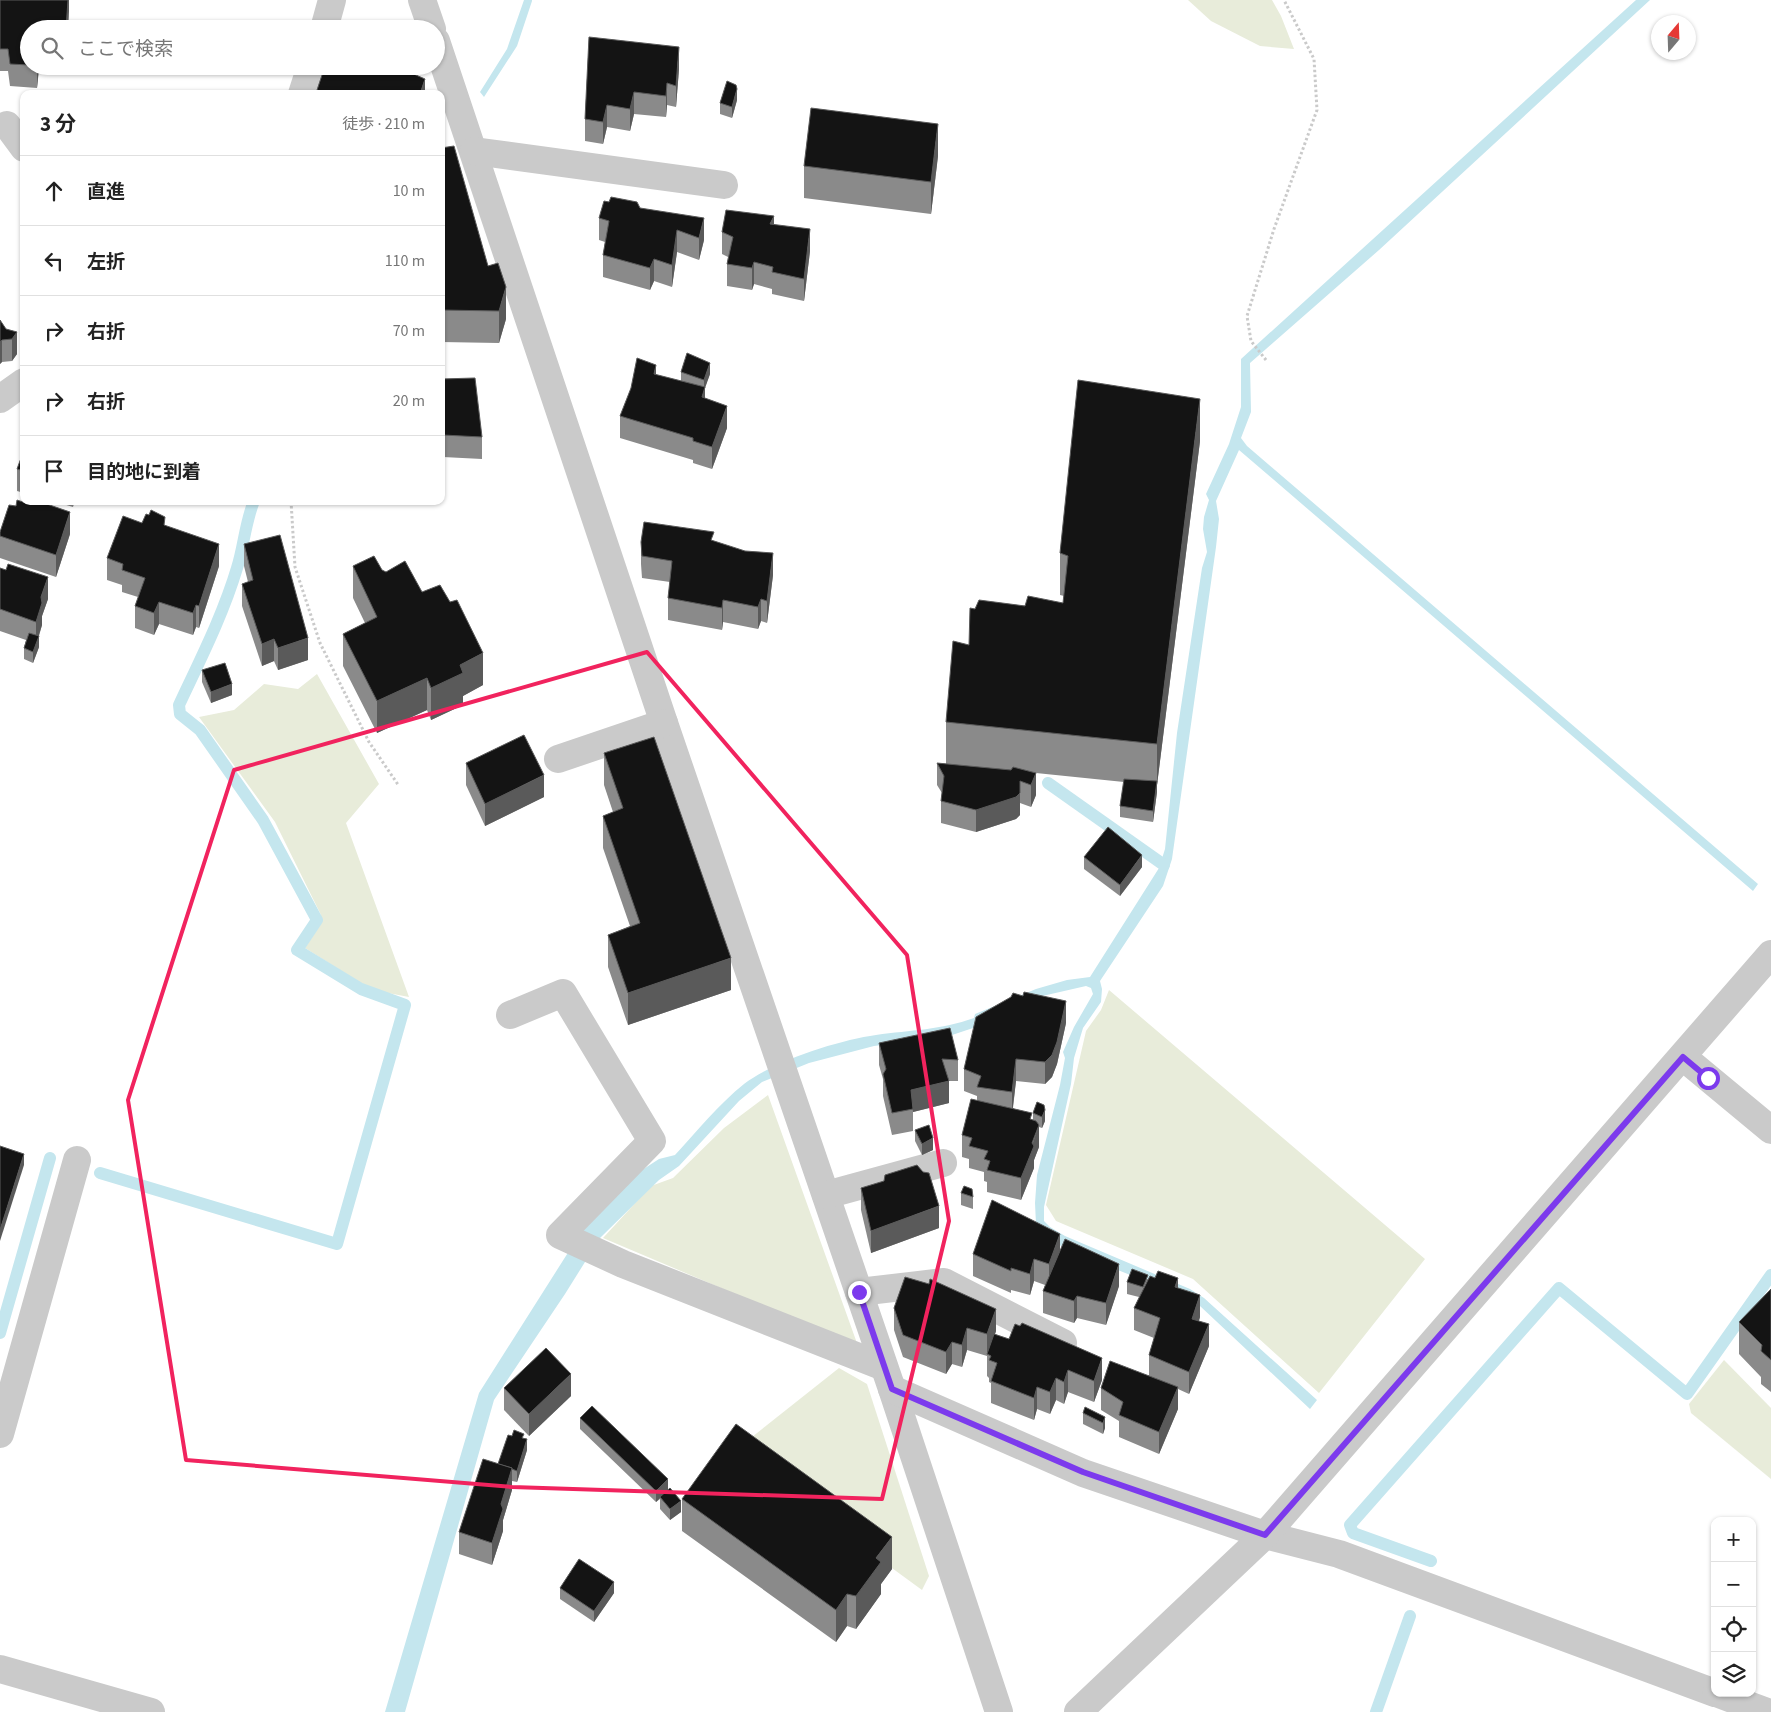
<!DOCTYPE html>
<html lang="ja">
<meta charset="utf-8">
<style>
body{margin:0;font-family:"Source Sans 3","Noto Sans JP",sans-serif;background:#f2f2f2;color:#222}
.controls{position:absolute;right:15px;bottom:15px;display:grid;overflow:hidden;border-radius:10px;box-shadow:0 1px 4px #0004}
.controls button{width:45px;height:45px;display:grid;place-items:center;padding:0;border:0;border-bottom:1px solid #e0e0e0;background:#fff;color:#222;font:25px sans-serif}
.compass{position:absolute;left:1651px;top:15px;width:45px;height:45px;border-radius:50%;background:#fff;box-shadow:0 1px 4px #0004;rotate:19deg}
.stop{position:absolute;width:15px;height:15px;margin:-11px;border:4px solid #7c3aed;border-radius:50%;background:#fff}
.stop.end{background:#7c3aed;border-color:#fff;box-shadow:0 1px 5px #0008}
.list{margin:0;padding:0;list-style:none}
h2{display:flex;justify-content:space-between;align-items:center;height:65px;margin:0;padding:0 20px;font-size:21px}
h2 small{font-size:16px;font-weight:400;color:#767676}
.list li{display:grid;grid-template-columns:32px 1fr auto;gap:15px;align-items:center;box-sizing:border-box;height:70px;padding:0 20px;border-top:1px solid #e0e0e0}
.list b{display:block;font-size:19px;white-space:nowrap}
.list em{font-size:16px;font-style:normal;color:#767676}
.icon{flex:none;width:28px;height:28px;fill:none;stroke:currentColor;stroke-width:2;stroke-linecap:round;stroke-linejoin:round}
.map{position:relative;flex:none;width:1771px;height:1712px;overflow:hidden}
.search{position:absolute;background:#fff;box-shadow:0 1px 4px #0004;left:20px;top:20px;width:425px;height:55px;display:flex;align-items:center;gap:12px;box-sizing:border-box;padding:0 18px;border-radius:28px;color:#767676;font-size:19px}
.panel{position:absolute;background:#fff;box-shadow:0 1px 4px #0004;left:20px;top:90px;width:425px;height:415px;border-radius:10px}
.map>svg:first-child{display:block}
</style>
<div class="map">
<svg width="1771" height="1712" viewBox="0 0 1771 1712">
<rect width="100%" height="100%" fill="#fff"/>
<!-- green -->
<g fill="#e8ecda">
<polygon points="1188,0 1272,0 1281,16 1294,49 1260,46 1211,21"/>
<polygon points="317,674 379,784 346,823 409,997 372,990 305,948 320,925 321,915 275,822 199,717 234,710 264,684 298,689"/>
<polygon points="1109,990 1425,1259 1319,1393 1193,1279 1056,1221 1046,1205 1086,1031 1101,1010"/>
<polygon points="768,1095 858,1346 603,1238 651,1186 673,1178 724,1128"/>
<polygon points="1724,1360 1771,1408 1771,1479 1691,1413 1689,1404"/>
<polygon points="839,1368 867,1384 929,1576 922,1590 733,1452"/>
</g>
<!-- water -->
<g fill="#c4e6ee">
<polygon points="524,0 532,0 532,1 517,46 484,97 480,92 507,49"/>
<path d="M1636,0H1650L1379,250L1250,363L1251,412L1241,438L1247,446L1758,884L1753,891L1239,450L1216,501L1219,519L1216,547L1172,859L1163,886L1100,981L1102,989L1101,1002L1083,1028L1074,1058L1071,1084L1044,1207V1221L1050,1227L1065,1236L1190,1289L1204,1298L1317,1400L1310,1409L1200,1306L1190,1299L1068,1250L1041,1234L1036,1224L1035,1203L1037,1175L1060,1085L1065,1058L1063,1052L1074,1027L1093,994L1091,988L1086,986L1038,997L979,1026L946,1037L874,1046L809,1063L762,1082L739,1101L679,1166L659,1180L600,1238L565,1294L494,1400L405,1712H385L479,1393L583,1229L642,1170L659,1159L675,1155C696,1132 720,1103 744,1084C774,1061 839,1040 876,1035C911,1030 941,1030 974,1018L975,1014L1036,989L1067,980L1090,977L1159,868L1165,849L1177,733L1202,568L1207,552L1203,529L1204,517L1209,500L1206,494L1229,444L1241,407V359Z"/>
</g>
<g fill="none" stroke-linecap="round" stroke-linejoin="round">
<!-- stream -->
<g stroke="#c4e6ee" stroke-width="12">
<polyline points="1048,783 1164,865"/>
<path d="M100,1173L337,1244L405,1005L361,989L297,950L317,920L263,820L200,730L180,714L179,705C200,660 223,615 237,568C244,546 245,523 254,501"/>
<polyline points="0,1333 50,1158"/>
<polyline points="1431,1561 1353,1533 1350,1525 1559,1288 1687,1394 1771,1275"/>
<polyline points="1376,1712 1410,1616"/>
</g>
<!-- path -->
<g stroke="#cacaca" stroke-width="3" stroke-dasharray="2.5 2.5" stroke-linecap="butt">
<polyline points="1266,360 1251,341 1247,316 1274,229 1317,110 1314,59 1284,0"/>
<polyline points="291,501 295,567 320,643 369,742 399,786"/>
</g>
<!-- minor -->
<g stroke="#cacaca" stroke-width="28">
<polyline points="422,0 432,29"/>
<polyline points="324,29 332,0"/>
<polyline points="436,41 664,723 892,1389 999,1712"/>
<polyline points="302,94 311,66"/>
<polyline points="7,125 24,148"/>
<polyline points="474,151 724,185"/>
<polyline points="0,399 24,382"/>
<polyline points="558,759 664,723"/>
<polyline points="510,1015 563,993 652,1141 560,1235 623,1264 884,1367"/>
<polyline points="1683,1057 1771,1130"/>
<polyline points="826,1195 943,1163"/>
<polyline points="859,1292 944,1282 1063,1343"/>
<polyline points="892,1389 1083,1473 1265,1535 1339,1554 1715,1693"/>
<polyline points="0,1434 77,1160"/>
<polyline points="0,1669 151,1712"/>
<polyline points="1716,1693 1767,1712"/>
<polyline points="1078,1712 1265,1535 1771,954"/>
</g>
</g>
<!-- wall -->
<g fill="#8a8a8a">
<polygon points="0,0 69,0 68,29 29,29 29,66 64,66 64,72 39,70 37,88 10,86 8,71 0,71"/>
<polygon points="589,37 679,69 676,107 667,105 666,117 634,114 630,131 607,127 603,144 585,141 585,119"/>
<polygon points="737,100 732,118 720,114 720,103"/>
<polygon points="441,148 488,266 506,319 499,343 441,342"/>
<polygon points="938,156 931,214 804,198 804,166"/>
<polygon points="640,208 704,240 699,260 677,252 672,287 654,281 650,290 603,277 603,255 605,242 599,240 599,218"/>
<polygon points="774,225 810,251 804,301 772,294 772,289 754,284 752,290 727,286 727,264 728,257 722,254 722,232"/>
<polygon points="0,320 6,329 17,332 17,354 12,361 2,362 0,364"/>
<polygon points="681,372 710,374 705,387 705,398 727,428 712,469 693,463 693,460 620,438 620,416 656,375 681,381"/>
<polygon points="441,379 482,437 482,459 443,457 443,464 441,464"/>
<polygon points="1200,441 1157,785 1157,792 1153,822 1120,817 1120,806 1124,782 1036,773 1036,795 1031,807 1020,803 1020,815 1016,819 976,832 941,823 941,801 942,793 937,785 937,763 946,764 946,722 969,645 975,609 1063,603 1064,596 1060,595 1060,553"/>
<polygon points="17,469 24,471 24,493 17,491"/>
<polygon points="53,501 75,501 73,507"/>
<polygon points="165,525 219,566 199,628 196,627 193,635 159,624 154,635 135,628 135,606 138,597 122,592 122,585 107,580 107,558"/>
<polygon points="0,532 70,534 56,577 0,558"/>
<polygon points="714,541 773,575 767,623 761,621 758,629 723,622 722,630 668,620 668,598 670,582 642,578 641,564 641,542"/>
<polygon points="244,544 308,660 278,670 274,661 262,666 242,606 242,584 248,582 244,566"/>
<polygon points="353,566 382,570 422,592 483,685 463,696 463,705 431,720 427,710 377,733 343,666 343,634 365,623 353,598"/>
<polygon points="0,568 48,599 42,616 42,625 39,636 39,647 33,663 24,659 24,648 26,640 0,631"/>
<polygon points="202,670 232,695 211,703 202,682"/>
<polygon points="604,753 731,990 628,1025 608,967 608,935 630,926 603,848 603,816 613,812 604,785"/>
<polygon points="466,763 544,797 485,826 466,785"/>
<polygon points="1084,857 1142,867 1120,896 1084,869"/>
<polygon points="1066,1023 1057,1064 1052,1077 1045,1084 1016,1081 1013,1108 1033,1120 1033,1113 1037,1102 1045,1121 1042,1128 1039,1127 1039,1147 1034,1160 1034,1168 1021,1200 987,1192 987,1182 984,1181 984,1172 969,1168 969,1159 962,1157 962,1135 977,1100 977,1096 964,1091 964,1069"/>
<polygon points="879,1043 958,1060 958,1081 949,1081 949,1103 913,1112 913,1131 892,1135 883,1096 883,1079 879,1065"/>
<polygon points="915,1130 933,1150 922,1155 915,1141"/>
<polygon points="861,1188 939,1228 871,1253 861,1210"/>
<polygon points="961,1193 973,1197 973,1209 961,1205"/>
<polygon points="1060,1249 1119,1286 1106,1325 1077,1318 1074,1323 1043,1313 1043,1291 1045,1285 1034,1281 1030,1295 1011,1290 1011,1293 973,1276 973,1254"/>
<polygon points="1148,1279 1178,1288 1200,1317 1199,1321 1209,1346 1189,1394 1178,1389 1178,1409 1159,1454 1119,1437 1119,1421 1101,1410 1101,1388 1149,1375 1149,1355 1154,1338 1134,1330 1134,1308 1139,1297 1127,1294 1127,1282"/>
<polygon points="1771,1289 1771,1392 1761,1384 1761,1377 1739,1354 1739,1322"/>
<polygon points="894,1308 996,1331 995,1334 1102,1380 1094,1402 1068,1392 1064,1404 1056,1400 1050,1414 1037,1409 1034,1420 991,1403 991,1383 989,1382 989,1378 987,1376 987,1356 967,1350 962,1367 952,1364 946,1374 903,1357 894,1330"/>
<polygon points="504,1388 571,1396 529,1436 504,1410"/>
<polygon points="1083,1413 1105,1417 1105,1428 1103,1434 1083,1424"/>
<polygon points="580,1418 668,1490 681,1512 670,1520 660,1509 660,1499 656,1502 580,1429"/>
<polygon points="512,1436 524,1438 527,1450 517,1482 512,1481 512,1490 503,1520 503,1531 492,1565 459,1554 459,1532 498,1464"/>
<polygon points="682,1499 892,1569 881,1584 881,1594 856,1629 847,1626 836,1642 682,1531"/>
<polygon points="560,1588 614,1593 594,1622 560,1599"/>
</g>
<!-- shaded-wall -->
<g fill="#5a5a5a">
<polygon points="68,0 69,0 69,11 68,29 66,29"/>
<polygon points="679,47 679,69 676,107 676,86"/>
<polygon points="37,66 39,66 37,88"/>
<polygon points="425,79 425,94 420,94"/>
<polygon points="667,83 667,105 666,117 666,96"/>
<polygon points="737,89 737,100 732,118 732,107"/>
<polygon points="634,92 634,114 630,131 630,109"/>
<polygon points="607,105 607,127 603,144 603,122"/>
<polygon points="938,124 938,156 931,214 931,182"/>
<polygon points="774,216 774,238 770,224"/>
<polygon points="704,218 704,240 699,260 699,238"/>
<polygon points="810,229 810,251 804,301 804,279"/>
<polygon points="677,230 677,252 672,287 672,265"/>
<polygon points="654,259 654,281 650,290 650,268"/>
<polygon points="754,262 754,284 752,290 752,268"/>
<polygon points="506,287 506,319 499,343 499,311"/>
<polygon points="17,332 17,354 12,361 12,339"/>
<polygon points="2,340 2,362 0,364 0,342"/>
<polygon points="443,355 443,377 441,379 441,357"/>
<polygon points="710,363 710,374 704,391 704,380"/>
<polygon points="656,365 656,387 654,374"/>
<polygon points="705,387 705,409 702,397"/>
<polygon points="1200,399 1200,441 1157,785 1157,792 1153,822 1153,811 1157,782 1157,744"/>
<polygon points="727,406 727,428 712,469 712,447"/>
<polygon points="70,512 70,534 56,577 56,555"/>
<polygon points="219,544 219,566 199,628 199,606"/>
<polygon points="773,553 773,575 767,623 767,601"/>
<polygon points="48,577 48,599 42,616 42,625 36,644 36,622 41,597"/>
<polygon points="761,599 761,621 758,629 758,607"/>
<polygon points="723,600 723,622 722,630 722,608"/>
<polygon points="159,602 159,624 154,635 154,613"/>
<polygon points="196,605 196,627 193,635 193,613"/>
<polygon points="39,636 39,647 33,663 33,652"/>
<polygon points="308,638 308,660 278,670 278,648"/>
<polygon points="274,639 274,661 262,666 262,644"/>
<polygon points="483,653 483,685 463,696 463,705 431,720 431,688 460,665"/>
<polygon points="427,678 427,710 377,733 377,701"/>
<polygon points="232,684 232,695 211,703 211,692"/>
<polygon points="1036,773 1036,795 1031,807 1031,785"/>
<polygon points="544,775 544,797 485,826 485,804"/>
<polygon points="1020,781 1020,815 1016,819 976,832 976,810"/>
<polygon points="1142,855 1142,867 1120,896 1120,885"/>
<polygon points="731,958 731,990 628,1025 628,993"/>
<polygon points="1066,1001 1066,1023 1057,1064 1052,1077 1045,1084 1045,1062"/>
<polygon points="1016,1059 1016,1081 1012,1114 1012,1092"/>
<polygon points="949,1081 949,1103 913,1112 911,1090"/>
<polygon points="1045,1110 1045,1121 1042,1128 1042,1117"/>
<polygon points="1039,1125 1039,1147 1034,1160 1034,1168 1021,1200 1021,1178"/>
<polygon points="933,1138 933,1150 922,1155 922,1144"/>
<polygon points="24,1154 24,1165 0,1241 0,1230"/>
<polygon points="939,1206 939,1228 871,1253 871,1231"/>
<polygon points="1060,1234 1060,1256 1049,1286 1049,1264"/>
<polygon points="1034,1259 1034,1281 1030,1295 1030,1274"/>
<polygon points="1119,1264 1119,1286 1106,1325 1106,1303"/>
<polygon points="1178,1278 1178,1300 1175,1287"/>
<polygon points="1200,1295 1200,1317 1192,1341 1192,1319"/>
<polygon points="1077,1296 1077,1318 1074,1323 1074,1301"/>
<polygon points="996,1309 996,1331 988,1355 987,1354 987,1334"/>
<polygon points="1209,1324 1209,1346 1189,1394 1189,1372"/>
<polygon points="967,1328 967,1350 962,1367 962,1345"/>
<polygon points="952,1342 952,1364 946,1374 946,1352"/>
<polygon points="1102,1358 1102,1380 1094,1402 1094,1381"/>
<polygon points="1068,1370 1068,1392 1064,1404 1064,1382"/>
<polygon points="571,1374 571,1396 529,1436 529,1414"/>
<polygon points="1056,1378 1056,1400 1050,1414 1050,1392"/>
<polygon points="1037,1387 1037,1409 1034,1420 1034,1398"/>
<polygon points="1178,1387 1178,1409 1159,1454 1159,1432"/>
<polygon points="1105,1417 1105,1428 1103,1434 1103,1423"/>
<polygon points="527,1439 527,1450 517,1482 517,1471"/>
<polygon points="512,1468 512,1490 503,1520 503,1531 492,1565 492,1543 501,1504"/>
<polygon points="668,1479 668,1490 656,1502 656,1491"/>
<polygon points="681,1501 681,1512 670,1520 670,1509"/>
<polygon points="892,1537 892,1569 881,1584 881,1594 856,1629 856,1596 876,1558"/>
<polygon points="614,1582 614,1593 594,1622 594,1611"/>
<polygon points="847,1594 847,1626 836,1642 836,1610"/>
</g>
<!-- building -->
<g fill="#141414" stroke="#5a5a5a">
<polygon points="0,0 68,0 66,29 29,29 29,65 10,64 8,49 0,49"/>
<polygon points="589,37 679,47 676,86 667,83 666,96 634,92 630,109 607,105 603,122 585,119"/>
<polygon points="325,66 401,66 400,68 425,79 420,94 319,94 316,93"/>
<polygon points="727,81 736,85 737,89 732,107 720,103"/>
<polygon points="811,108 938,124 931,182 804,166"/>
<polygon points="454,146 488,266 498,263 506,287 499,311 441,310 441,148"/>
<polygon points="611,197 637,202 640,208 704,218 699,238 677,230 672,265 654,259 650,268 603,255 609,221 599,218 604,201 609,202"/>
<polygon points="726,210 774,216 770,224 810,229 804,279 772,272 773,267 754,262 752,268 727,264 733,237 722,232"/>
<polygon points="0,320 6,329 17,332 12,339 2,340 0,342"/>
<polygon points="441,348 443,355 441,357"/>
<polygon points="687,353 710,363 704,380 681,372"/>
<polygon points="637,358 656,365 654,374 705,387 702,397 727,406 712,447 693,441 693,438 620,416 631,388"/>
<polygon points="475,378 482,437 443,435 443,442 441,442 441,379"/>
<polygon points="1078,380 1200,399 1157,744 946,722 953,641 969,645 970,608 975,609 979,600 1025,606 1028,596 1063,603 1068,556 1060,553"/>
<polygon points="24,450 24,471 17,469"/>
<polygon points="17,500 26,503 26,501 38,501 70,512 56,555 0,536 0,532 9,505 16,506"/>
<polygon points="151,510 165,517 164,525 219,544 199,606 196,605 193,613 159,602 154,613 135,606 145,578 122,570 123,564 107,558 123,516 142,523 146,514 149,515"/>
<polygon points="644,522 714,532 711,540 745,551 773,553 767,601 761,599 758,607 723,600 722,608 668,598 672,561 642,556 641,542"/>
<polygon points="280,535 308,638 278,648 274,639 262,644 242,584 253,580 244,544"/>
<polygon points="374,556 382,570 386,572 405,561 422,592 440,585 450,602 457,600 483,653 460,665 463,673 431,688 427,678 377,701 343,634 377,617 353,566"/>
<polygon points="8,564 48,577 41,597 42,603 36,622 0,609 0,568 6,570"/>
<polygon points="29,633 39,636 33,652 24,648"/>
<polygon points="225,663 232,684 211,692 202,670"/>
<polygon points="524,735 544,775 485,804 466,763"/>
<polygon points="654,737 731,958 628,993 608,935 640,923 603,816 623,808 604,753"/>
<polygon points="937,763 1011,770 1013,767 1036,773 1031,785 1020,781 1020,793 1016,797 976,810 941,801 944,776"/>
<polygon points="1124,779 1157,781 1153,811 1120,806"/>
<polygon points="1108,827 1142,855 1120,885 1084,857"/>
<polygon points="1024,992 1066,1001 1057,1042 1052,1055 1045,1062 1016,1059 1012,1092 977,1087 981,1076 964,1069 976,1017 1011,997 1013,993 1023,996"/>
<polygon points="950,1028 958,1060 942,1059 949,1081 911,1090 913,1109 892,1113 883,1074 886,1069 879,1043"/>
<polygon points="971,1099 1032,1113 1030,1119 1036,1121 1039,1125 1032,1143 1034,1146 1021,1178 987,1170 990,1161 984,1159 988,1151 969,1146 972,1138 962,1135"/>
<polygon points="1037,1102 1044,1105 1045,1110 1042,1117 1033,1113"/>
<polygon points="929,1125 933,1138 922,1144 915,1130"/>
<polygon points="0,1146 24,1154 0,1230"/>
<polygon points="917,1165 923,1172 929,1173 939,1206 871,1231 861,1188 884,1181 885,1175"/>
<polygon points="964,1186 972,1189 973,1197 961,1193"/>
<polygon points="992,1200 1060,1234 1049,1264 1034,1259 1030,1274 1011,1268 1011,1271 973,1254"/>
<polygon points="1065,1239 1119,1264 1106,1303 1077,1296 1074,1301 1043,1291"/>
<polygon points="1132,1269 1148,1275 1143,1287 1127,1282"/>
<polygon points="1158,1271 1178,1278 1175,1287 1200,1295 1192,1319 1209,1324 1189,1372 1149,1355 1160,1318 1134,1308 1150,1276 1155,1278"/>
<polygon points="905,1277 929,1284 930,1279 996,1309 987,1334 967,1328 962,1345 952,1342 946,1352 903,1335 894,1308"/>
<polygon points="1771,1289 1771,1360 1761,1351 1762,1345 1739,1322"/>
<polygon points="1022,1323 1102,1358 1094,1381 1068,1370 1064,1382 1056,1378 1050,1392 1037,1387 1034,1398 991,1381 997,1363 989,1360 991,1356 987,1354 994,1334 1009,1339 1015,1324 1020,1326"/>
<polygon points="546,1348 571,1374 529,1414 504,1388"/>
<polygon points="1110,1361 1178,1387 1159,1432 1119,1415 1123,1402 1101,1388"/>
<polygon points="592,1406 668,1479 656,1491 580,1418"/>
<polygon points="1085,1407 1105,1417 1103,1423 1083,1413"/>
<polygon points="736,1424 892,1537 876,1558 881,1562 856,1596 847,1594 836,1610 682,1499"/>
<polygon points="514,1430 524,1434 522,1438 527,1439 517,1471 512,1469 512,1468 498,1464 508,1435 512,1436"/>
<polygon points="483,1459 512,1468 501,1504 503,1509 492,1543 459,1532"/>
<polygon points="670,1488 681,1501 670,1509 660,1497"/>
<polygon points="579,1559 614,1582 594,1611 560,1588"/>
</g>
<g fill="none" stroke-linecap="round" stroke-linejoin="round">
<!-- route -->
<polyline stroke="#7c3aed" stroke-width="6" points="859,1292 892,1389 1083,1472 1265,1535 1683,1057 1708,1078"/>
</g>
<!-- marked area -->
<path fill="none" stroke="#f1235e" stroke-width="4" stroke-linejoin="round" d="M647,652L907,955L949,1221L882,1499L512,1487L186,1460L128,1100L234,770Z"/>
</svg>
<div class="controls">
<button>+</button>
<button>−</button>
<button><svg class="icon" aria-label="locate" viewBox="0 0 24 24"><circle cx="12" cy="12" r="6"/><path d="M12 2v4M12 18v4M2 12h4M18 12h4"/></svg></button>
<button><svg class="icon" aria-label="layers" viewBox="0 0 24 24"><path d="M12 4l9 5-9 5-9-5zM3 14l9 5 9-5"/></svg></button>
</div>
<svg class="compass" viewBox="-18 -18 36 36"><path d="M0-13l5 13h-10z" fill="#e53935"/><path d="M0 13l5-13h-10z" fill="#767676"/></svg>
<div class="stop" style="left:1708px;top:1078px"></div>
<div class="stop end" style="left:859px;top:1292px"></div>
<div class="search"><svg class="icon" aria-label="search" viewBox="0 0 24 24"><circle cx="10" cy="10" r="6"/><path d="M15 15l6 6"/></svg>ここで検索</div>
<section class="panel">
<h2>3 分<small>徒歩 · 210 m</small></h2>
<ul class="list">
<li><svg class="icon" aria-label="ahead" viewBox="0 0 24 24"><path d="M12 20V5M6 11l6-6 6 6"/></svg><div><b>直進</b></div><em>10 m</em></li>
<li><svg class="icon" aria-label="left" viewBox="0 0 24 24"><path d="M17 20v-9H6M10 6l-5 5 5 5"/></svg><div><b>左折</b></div><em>110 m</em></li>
<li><svg class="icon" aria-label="right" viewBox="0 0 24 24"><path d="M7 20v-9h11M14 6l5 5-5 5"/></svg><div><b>右折</b></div><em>70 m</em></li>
<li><svg class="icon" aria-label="right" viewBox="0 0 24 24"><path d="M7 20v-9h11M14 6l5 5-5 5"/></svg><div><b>右折</b></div><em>20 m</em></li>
<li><svg class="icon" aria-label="arrive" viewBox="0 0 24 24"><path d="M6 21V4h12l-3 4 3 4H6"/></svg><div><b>目的地に到着</b></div></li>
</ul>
</section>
</div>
